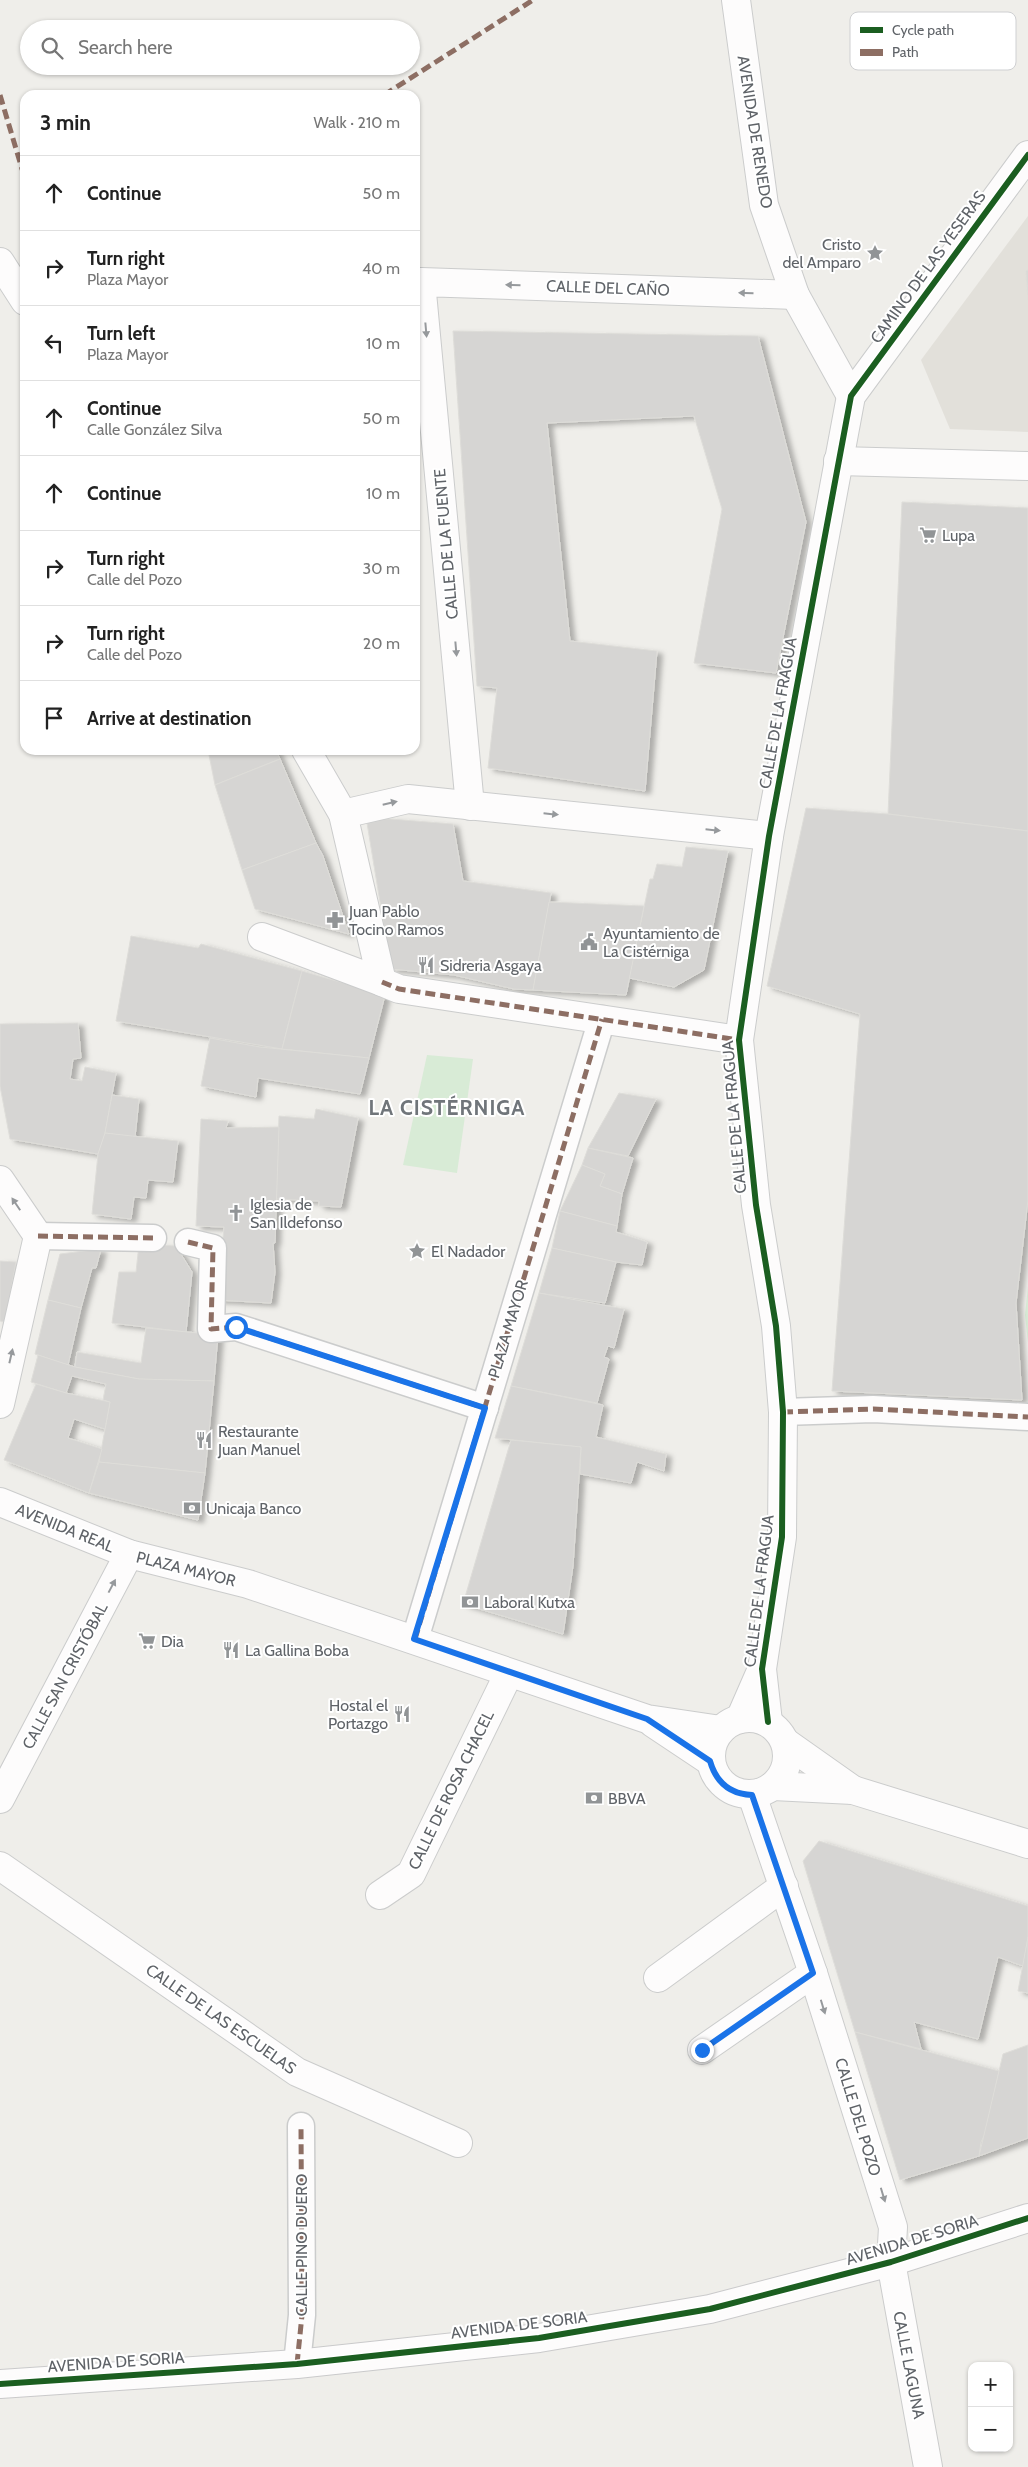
<!DOCTYPE html>
<meta charset="utf-8">
<style>
body{margin:0;font-family:Cabin,sans-serif;background:#f6f6f6;color:#222}
.controls{position:absolute;right:15px;bottom:15px;display:grid;overflow:hidden;border-radius:10px;box-shadow:0 1px 4px #0004}
.controls button{width:45px;height:45px;display:grid;place-items:center;padding:0;border:0;border-bottom:1px solid #e0e0e0;background:#fff;color:#222;font:25px sans-serif}
.stop{position:absolute;width:15px;height:15px;margin:-11px;border:4px solid #1a73e8;border-radius:50%;background:#fff}
.stop.end{background:#1a73e8;border-color:#fff;box-shadow:0 1px 5px #0008}
.list{margin:0;padding:0;list-style:none}
h2{display:flex;justify-content:space-between;align-items:center;height:65px;margin:0;padding:0 20px;font-size:21px}
h2 small{font-size:16px;font-weight:400;color:#767676}
.list li{display:grid;grid-template-columns:32px 1fr auto;gap:15px;align-items:center;box-sizing:border-box;height:75px;padding:0 20px;border-top:1px solid #e0e0e0}
.list b{display:block;font-size:19px;white-space:nowrap}
.list p{margin:0;font-size:16px;white-space:nowrap;color:#767676}
.list em{font-size:16px;font-style:normal;color:#767676}
.icon{flex:none;width:28px;height:28px;fill:none;stroke:currentColor;stroke-width:2;stroke-linecap:round;stroke-linejoin:round}
.map{position:relative;flex:none;width:1028px;height:2467px;overflow:hidden}
.search{position:absolute;background:#fff;box-shadow:0 1px 4px #0004;left:20px;top:20px;width:400px;height:55px;display:flex;align-items:center;gap:12px;box-sizing:border-box;padding:0 18px;border-radius:28px;color:#767676;font-size:19px}
.panel{position:absolute;background:#fff;box-shadow:0 1px 4px #0004;left:20px;top:90px;width:400px;height:665px;border-radius:15px}
.map>svg:first-child{display:block}
</style>
<div class="map">
<svg width="1028" height="2467" viewBox="0 0 1028 2467">
<defs>
<filter id="shadow"><feDropShadow dx="5.5" dy="3" stdDeviation="2.5" flood-color="#0004"/></filter>
</defs>
<rect width="100%" height="100%" fill="#efeeea"/>
<!-- education -->
<polygon fill="#e2e0da" points="1028,216 1028,432 950,429 921,360"/>
<!-- green -->
<g fill="#d8ebd6">
<polygon points="427,1055 473,1059 457,1173 403,1165"/>
<polygon points="1028,1286 1028,1343 1025,1315"/>
</g>
<!-- building -->
<g fill="#d6d5d3" stroke="#deddd9" filter="url(#shadow)">
<polygon points="1028,270 1028,295 1026,271"/>
<polygon points="453,331 758,336 806,522 776,673 694,663 722,509 694,416 547,423 570,641 657,651 645,791 488,768 497,688 477,686"/>
<polygon points="902,502 1028,508 1028,831 888,814"/>
<polygon points="208,750 276,750 280,759 215,785"/>
<polygon points="280,759 316,843 242,870 215,785"/>
<polygon points="806,808 888,814 1028,831 1028,1200 1016,1303 1022,1400 832,1391 860,1014 767,986"/>
<polygon points="366,817 453,824 463,881 551,893 533,990 514,989 454,975 391,969"/>
<polygon points="316,843 323,856 349,934 255,909 242,870"/>
<polygon points="686,847 728,851 704,970 674,987 629,978 650,879 653,879 657,864 682,867"/>
<polygon points="549,902 644,906 626,995 533,990"/>
<polygon points="131,936 198,948 201,944 302,971 282,1049 116,1021"/>
<polygon points="302,971 385,995 369,1058 282,1049"/>
<polygon points="78,1023 81,1058 73,1059 70,1079 82,1081 85,1067 116,1073 105,1133 98,1154 10,1139 0,1086 0,1024"/>
<polygon points="210,1038 260,1047 369,1058 360,1094 258,1078 256,1097 201,1086"/>
<polygon points="619,1093 656,1099 628,1156 588,1148"/>
<polygon points="112,1095 139,1099 135,1137 105,1133"/>
<polygon points="316,1109 358,1118 341,1207 319,1206 319,1201 276,1199 279,1116 314,1119"/>
<polygon points="201,1119 228,1121 226,1128 279,1127 275,1243 273,1243 275,1272 271,1303 217,1300 224,1227 196,1226"/>
<polygon points="105,1133 178,1141 173,1182 148,1180 146,1198 134,1197 131,1219 92,1214 98,1154"/>
<polygon points="588,1148 633,1158 622,1194 600,1186 605,1174 582,1165"/>
<polygon points="582,1165 605,1174 600,1186 622,1194 617,1226 560,1211"/>
<polygon points="560,1211 617,1226 616,1232 647,1242 642,1265 616,1262 552,1248"/>
<polygon points="139,1244 176,1246 192,1272 186,1332 112,1323 119,1272 136,1272"/>
<polygon points="552,1248 616,1262 605,1303 539,1293"/>
<polygon points="101,1249 96,1268 92,1268 81,1308 48,1300 60,1254"/>
<polygon points="0,1261 16,1262 5,1322 0,1321"/>
<polygon points="539,1293 624,1309 614,1348 608,1346 604,1357 609,1359 597,1403 511,1386"/>
<polygon points="48,1300 81,1308 68,1365 35,1354"/>
<polygon points="146,1328 218,1335 214,1381 139,1379 75,1367 77,1352 141,1363"/>
<polygon points="38,1355 75,1367 139,1379 214,1381 205,1473 99,1462 110,1402 103,1400 106,1384 72,1376 66,1393 31,1382"/>
<polygon points="36,1384 66,1393 110,1402 105,1429 74,1419 68,1438 102,1449 89,1493 4,1460"/>
<polygon points="511,1386 603,1405 596,1437 666,1454 664,1471 637,1462 631,1483 580,1474 581,1447 495,1438"/>
<polygon points="511,1440 581,1447 573,1566 563,1634 463,1604"/>
<polygon points="99,1462 205,1473 198,1520 89,1493"/>
<polygon points="819,1841 1028,1906 1028,1937 1023,1966 998,1957 978,2039 914,2022 921,2049 855,2032 803,1861"/>
<polygon points="1028,1937 1028,1993 1018,1991"/>
<polygon points="855,2032 999,2071 985,2134 981,2142 979,2156 900,2180"/>
<polygon points="1028,2045 1028,2138 979,2156 1003,2054"/>
</g>
<g fill="none" stroke-linecap="round" stroke-linejoin="round">
<!-- pedestrian casing -->
<g stroke="#cbcccc" stroke-width="29">
<g id="pedestrian">
<polyline points="38,1236 153,1238"/>
<polyline points="188,1242 213,1248 211,1329 236,1327 485,1408"/>
<polyline points="783,1412 873,1409 1028,1417"/>
<polyline points="415,1639 602,1019"/>
<polyline points="297,2364 302,2315 301,2126"/>
</g>
</g>
<!-- minor casing -->
<g stroke="#cbcccc" stroke-width="30">
<g id="minor">
<polyline points="736,0 764,205 795,295 851,396"/>
<polyline points="0,262 25,301"/>
<polyline points="838,461 1028,466"/>
<polyline points="470,806 421,282 795,295"/>
<polyline points="343,814 408,799 769,836"/>
<polyline points="262,937 382,982 343,814 306,750"/>
<polyline points="382,982 399,989 739,1040"/>
<polyline points="0,1180 38,1236 0,1404"/>
<polyline points="740,1719 761,1671"/>
<polyline points="768,1722 762,1669 782,1537 783,1412 776,1326 756,1205 739,1040 769,836 851,396 1028,155"/>
<polyline points="752,1795 813,1973 893,2227 891,2262 928,2467"/>
<polyline points="0,1799 129,1554"/>
<polyline points="0,1866 297,2072 458,2143"/>
<polyline points="380,1895 411,1874 509,1673"/>
<polyline points="658,1978 784,1886"/>
<polyline points="702,2050 813,1973"/>
</g>
</g>
<!-- tertiary casing -->
<g stroke="#cbcccc" stroke-width="30">
<g id="tertiary">
<polyline points="0,1502 129,1554 248,1584 647,1719 721,1730"/>
<circle cx="749" cy="1756" r="38"/>
<polyline points="653,1723 710,1761"/>
<polyline points="785,1742 853,1790"/>
<polyline points="773,1786 853,1790 1028,1844"/>
</g>
</g>
<!-- secondary casing -->
<g stroke="#cacacb" stroke-width="30">
<polyline id="secondary" points="0,2384 297,2364 539,2338 710,2309 891,2262 1028,2218"/>
</g>
<!-- pedestrian -->
<use href="#pedestrian" stroke="#fdfcfc" stroke-width="26"/>
<!-- minor -->
<use href="#minor" stroke="#fdfcfc" stroke-width="28"/>
<!-- tertiary -->
<use href="#tertiary" stroke="#fdfcfc" stroke-width="28"/>
<!-- secondary -->
<use href="#secondary" stroke="#fdfcfc" stroke-width="28"/>
<!-- quiet -->
<g stroke="#8d6e63" stroke-width="5" stroke-dasharray="10 5" stroke-linecap="butt">
<polyline points="0,95 25,179"/>
<polyline points="384,95 533,0"/>
<polyline points="382,982 399,989 739,1040"/>
<polyline points="38,1236 153,1238"/>
<polyline points="188,1242 213,1248 211,1329 236,1327 485,1408"/>
<polyline points="783,1412 873,1409 1028,1417"/>
<polyline points="415,1639 602,1019"/>
<polyline points="297,2364 302,2315 301,2126"/>
</g>
<!-- cycleway casing -->
<g stroke="#fff" stroke-width="9">
<g id="cycleway">
<polyline points="768,1722 762,1669 782,1537 783,1412 776,1326 756,1205 739,1040 769,836 851,396 1028,155"/>
<polyline points="0,2384 297,2364 539,2338 710,2309 891,2262 1028,2218"/>
</g>
</g>
<!-- cycleway -->
<use href="#cycleway" stroke="#1b5e20" stroke-width="6"/>
</g>
<!-- one-way arrows -->
<defs><path id="oneway-solid" d="M-6-.8H1V-3.2L6.5 0L1 3.2V.8H-6Z" transform="scale(1.25)"/></defs>
<g fill="#96999c">
<use href="#oneway-solid" transform="translate(513 285) rotate(-178)"/>
<use href="#oneway-solid" transform="translate(746 293) rotate(-178)"/>
<use href="#oneway-solid" transform="translate(426 330) rotate(85)"/>
<use href="#oneway-solid" transform="translate(456 649) rotate(85)"/>
<use href="#oneway-solid" transform="translate(390 803) rotate(-13)"/>
<use href="#oneway-solid" transform="translate(551 814) rotate(6)"/>
<use href="#oneway-solid" transform="translate(713 830) rotate(6)"/>
<use href="#oneway-solid" transform="translate(16 1204) rotate(-124)"/>
<use href="#oneway-solid" transform="translate(11 1356) rotate(-77)"/>
<use href="#oneway-solid" transform="translate(112 1586) rotate(-62)"/>
<use href="#oneway-solid" transform="translate(823 2007) rotate(73)"/>
<use href="#oneway-solid" transform="translate(883 2195) rotate(73)"/>
</g>
<g fill="none" stroke-linecap="round" stroke-linejoin="round">
<!-- route -->
<path stroke="#1a73e8" stroke-width="6" d="M236,1327L485,1408L414,1639L647,1719L710,1761C716,1782 729,1794 752,1795L813,1973L702,2050"/>
</g>
<!-- icons -->
<defs>
<g id="sight-bare" transform="scale(1.35)"><path d="M0-6L1.8-2.2L6-1.7L2.9 1.2L3.7 5.4L0 3.3L-3.7 5.4L-2.9 1.2L-6-1.7L-1.8-2.2Z" fill="#919496" stroke="#fff" stroke-width="2.5" paint-order="stroke"/></g>
<g id="supermarket-bare" transform="scale(1.35)"><path d="M-6-5.5h2.5l.6 2H6L4.5 2H-2.5L-4.4-4H-6ZM-1.5 3.2a1.3 1.3 0 1 0 .1 0ZM3 3.2a1.3 1.3 0 1 0 .1 0Z" fill="#919496" stroke="#fff" stroke-width="2.5" paint-order="stroke"/></g>
<g id="pharmacy-bare" transform="scale(1.35)"><path d="M-2-6h4v4h4v4h-4v4h-4v-4h-4v-4h4Z" fill="#919496" stroke="#fff" stroke-width="2.5" paint-order="stroke"/></g>
<g id="civic-bare" transform="scale(1.35)"><path d="M-.6-6.5H3V-4.5H.6V-3L4-1V1h2V6H-6V1h2V-1L-.6-3ZM-1.2 2.5V6h2.4V2.5Z" fill="#919496" stroke="#fff" stroke-width="2.5" paint-order="stroke"/></g>
<g id="restaurant-bare" transform="scale(1.35)"><path d="M-5-6h1v4h1v-4h1v4h1v-4h1v5L-1.5 .5V6h-2V.5L-5-1ZM5-6V6H3V1.5H1.5Q1.5-4 5-6Z" fill="#919496" stroke="#fff" stroke-width="2.5" paint-order="stroke"/></g>
<g id="church-bare" transform="scale(1.35)"><path d="M-1.2-6h2.4v3.5h3.3v2.4h-3.3V6h-2.4V-.1h-3.3v-2.4h3.3Z" fill="#919496" stroke="#fff" stroke-width="2.5" paint-order="stroke"/></g>
<g id="bank-bare" transform="scale(1.35)"><path d="M-6-4H6V4H-6ZM0-2.3a2.3 2.3 0 1 0 0 4.6a2.3 2.3 0 1 0 0-4.6Z" fill="#919496" stroke="#fff" stroke-width="2.5" paint-order="stroke"/></g>
</defs>
<g fill-rule="evenodd">
<use href="#sight-bare" x="875" y="253"/>
<use href="#supermarket-bare" x="928" y="535"/>
<use href="#pharmacy-bare" x="335" y="920"/>
<use href="#civic-bare" x="589" y="942"/>
<use href="#restaurant-bare" x="426" y="965"/>
<use href="#church-bare" x="236" y="1213"/>
<use href="#sight-bare" x="417" y="1251"/>
<use href="#restaurant-bare" x="204" y="1440"/>
<use href="#bank-bare" x="192" y="1508"/>
<use href="#bank-bare" x="470" y="1602"/>
<use href="#supermarket-bare" x="147" y="1641"/>
<use href="#restaurant-bare" x="231" y="1650"/>
<use href="#restaurant-bare" x="402" y="1714"/>
<use href="#bank-bare" x="594" y="1798"/>
</g>
<g text-anchor="middle" dominant-baseline="central" stroke-width="4" stroke-linejoin="round" paint-order="stroke">
<!-- street labels -->
<g font-size="16" fill="#5f6368" stroke="#fff">
<text transform="translate(755 132) rotate(81)">AVENIDA DE RENEDO</text>
<text transform="translate(928 267) rotate(-54)">CAMINO DE LAS YESERAS</text>
<text transform="translate(608 288) rotate(2)">CALLE DEL CAÑO</text>
<text transform="translate(446 544) rotate(-95)">CALLE DE LA FUENTE</text>
<text transform="translate(778 713) rotate(-80)">CALLE DE LA FRAGUA</text>
<text transform="translate(734 1117) rotate(-95)">CALLE DE LA FRAGUA</text>
<text transform="translate(508 1329) rotate(-73)">PLAZA MAYOR</text>
<text transform="translate(65 1528) rotate(22)">AVENIDA REAL</text>
<text transform="translate(186 1569) rotate(14)">PLAZA MAYOR</text>
<text transform="translate(759 1591) rotate(-83)">CALLE DE LA FRAGUA</text>
<text transform="translate(65 1676) rotate(-62)">CALLE SAN CRISTÓBAL</text>
<text transform="translate(451 1790) rotate(-64)">CALLE DE ROSA CHACEL</text>
<text transform="translate(221 2019) rotate(35)">CALLE DE LAS ESCUELAS</text>
<text transform="translate(858 2117) rotate(73)">CALLE DEL POZO</text>
<text transform="translate(912 2240) rotate(-17)">AVENIDA DE SORIA</text>
<text transform="translate(301 2245) rotate(-90)">CALLE PINO DUERO</text>
<text transform="translate(519 2325) rotate(-7)">AVENIDA DE SORIA</text>
<text transform="translate(116 2362) rotate(-4)">AVENIDA DE SORIA</text>
<text transform="translate(909 2365) rotate(79)">CALLE LAGUNA</text>
</g>
<!-- poi labels -->
<g font-size="16" fill="#5f6368" stroke="#fff" text-anchor="start">
<text x="861" y="244" text-anchor="end">Cristo<tspan x="861" dy="18">del Amparo</tspan></text>
<text x="942" y="535">Lupa</text>
<text x="349" y="911">Juan Pablo<tspan x="349" dy="18">Tocino Ramos</tspan></text>
<text x="603" y="933">Ayuntamiento de<tspan x="603" dy="18">La Cistérniga</tspan></text>
<text x="440" y="965">Sidreria Asgaya</text>
<text x="250" y="1204">Iglesia de<tspan x="250" dy="18">San Ildefonso</tspan></text>
<text x="431" y="1251">El Nadador</text>
<text x="218" y="1431">Restaurante<tspan x="218" dy="18">Juan Manuel</tspan></text>
<text x="206" y="1508">Unicaja Banco</text>
<text x="484" y="1602">Laboral Kutxa</text>
<text x="161" y="1641">Dia</text>
<text x="245" y="1650">La Gallina Boba</text>
<text x="388" y="1705" text-anchor="end">Hostal el<tspan x="388" dy="18">Portazgo</tspan></text>
<text x="608" y="1798">BBVA</text>
</g>
<!-- district labels -->
<g font-size="21" font-weight="bold" letter-spacing="1" fill="#70757a" stroke="#fff">
<text x="447" y="1107">LA CISTÉRNIGA</text>
</g>
</g>
<!-- legend -->
<rect x="850" y="12" width="166" height="58" rx="8" fill="#fff" stroke="#cfd0d2" stroke-width="1"/>
<rect x="860" y="27" width="23" height="6" fill="#1b5e20"/>
<rect x="860" y="49" width="23" height="7" fill="#8d6e63"/>
<g font-size="14" fill="#5f6368">
<text x="892" y="35">Cycle path</text>
<text x="892" y="57">Path</text>
</g>
</svg>
<div class="controls">
<button>+</button>
<button>−</button>
</div>
<div class="stop" style="left:236px;top:1327px"></div>
<div class="stop end" style="left:702px;top:2050px"></div>
<div class="search"><svg class="icon" aria-label="search" viewBox="0 0 24 24"><circle cx="10" cy="10" r="6"/><path d="M15 15l6 6"/></svg>Search here</div>
<section class="panel">
<h2>3 min<small>Walk · 210 m</small></h2>
<ul class="list">
<li><svg class="icon" aria-label="ahead" viewBox="0 0 24 24"><path d="M12 20V5M6 11l6-6 6 6"/></svg><div><b>Continue</b></div><em>50 m</em></li>
<li><svg class="icon" aria-label="right" viewBox="0 0 24 24"><path d="M7 20v-9h11M14 6l5 5-5 5"/></svg><div><b>Turn right</b><p>Plaza Mayor</p></div><em>40 m</em></li>
<li><svg class="icon" aria-label="left" viewBox="0 0 24 24"><path d="M17 20v-9H6M10 6l-5 5 5 5"/></svg><div><b>Turn left</b><p>Plaza Mayor</p></div><em>10 m</em></li>
<li><svg class="icon" aria-label="ahead" viewBox="0 0 24 24"><path d="M12 20V5M6 11l6-6 6 6"/></svg><div><b>Continue</b><p>Calle González Silva</p></div><em>50 m</em></li>
<li><svg class="icon" aria-label="ahead" viewBox="0 0 24 24"><path d="M12 20V5M6 11l6-6 6 6"/></svg><div><b>Continue</b></div><em>10 m</em></li>
<li><svg class="icon" aria-label="right" viewBox="0 0 24 24"><path d="M7 20v-9h11M14 6l5 5-5 5"/></svg><div><b>Turn right</b><p>Calle del Pozo</p></div><em>30 m</em></li>
<li><svg class="icon" aria-label="right" viewBox="0 0 24 24"><path d="M7 20v-9h11M14 6l5 5-5 5"/></svg><div><b>Turn right</b><p>Calle del Pozo</p></div><em>20 m</em></li>
<li><svg class="icon" aria-label="arrive" viewBox="0 0 24 24"><path d="M6 21V4h12l-3 4 3 4H6"/></svg><div><b>Arrive at destination</b></div></li>
</ul>
</section>
</div>
